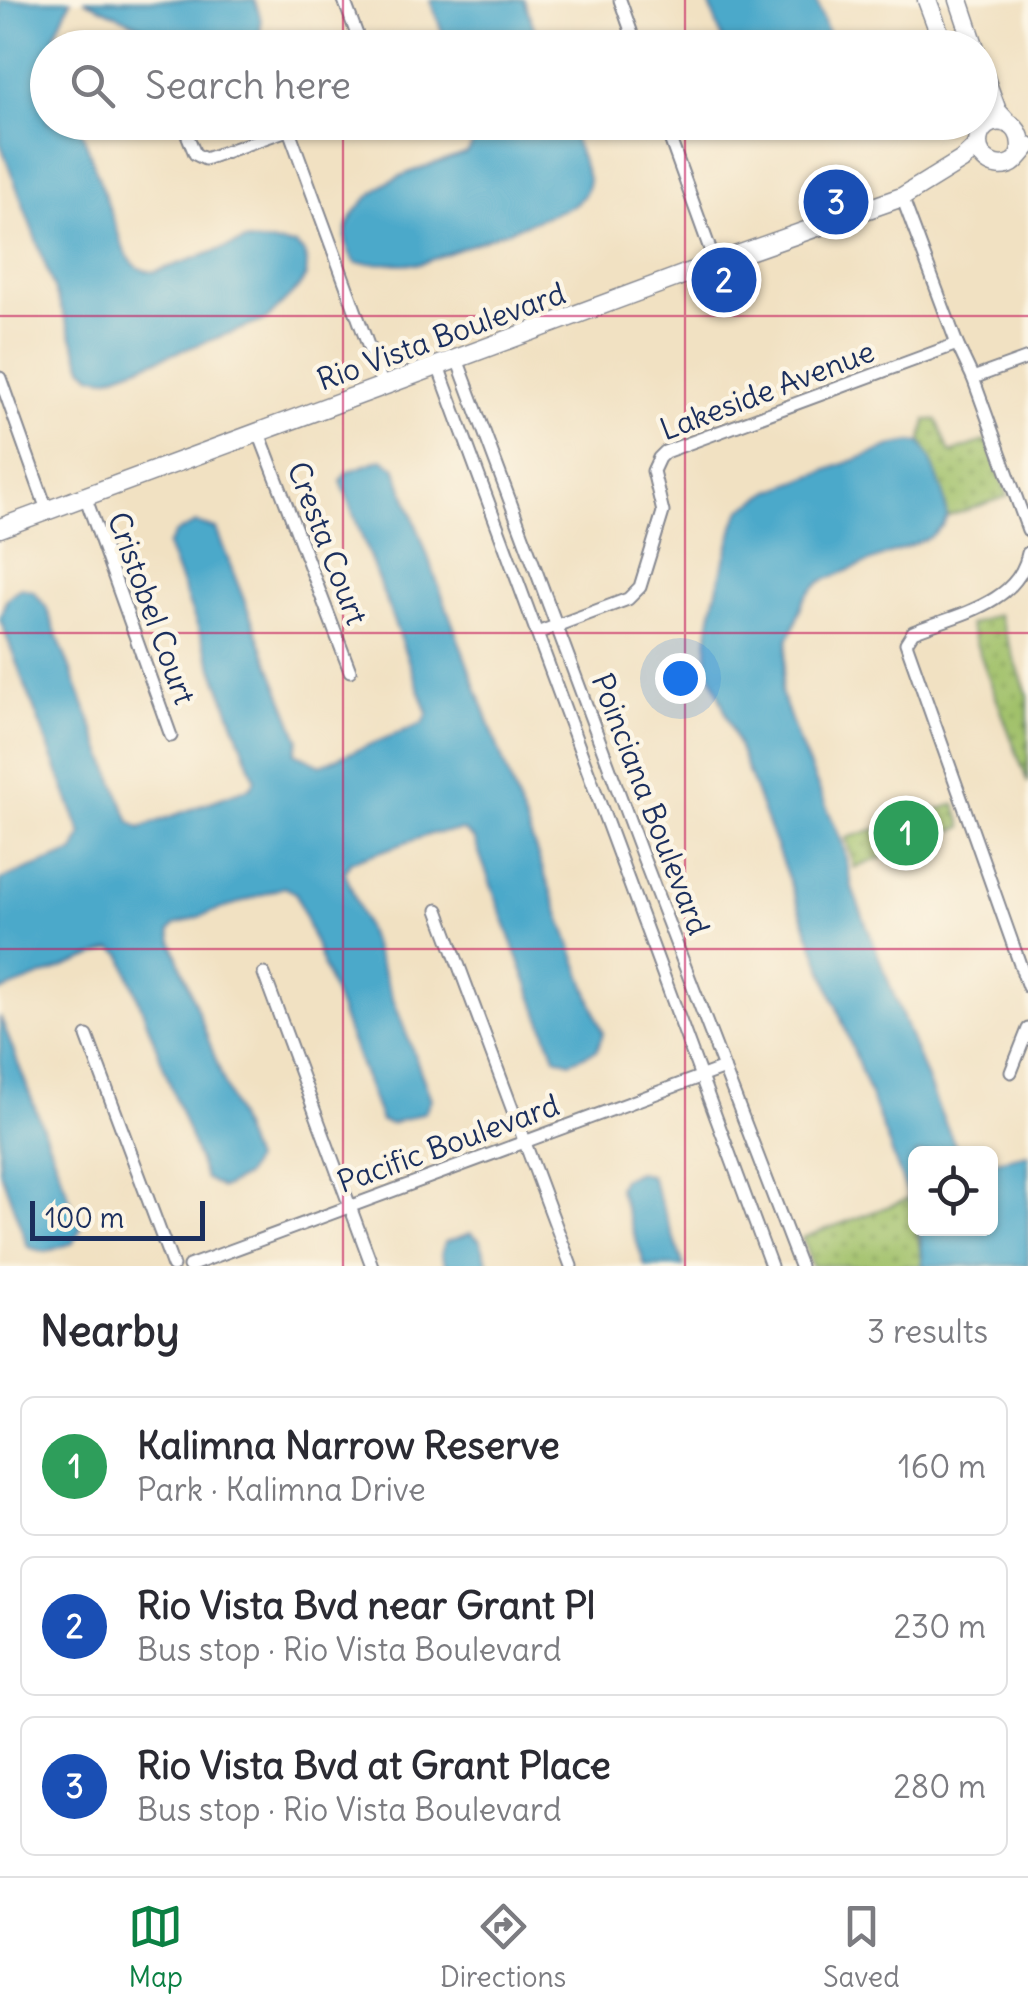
<!DOCTYPE html>
<meta charset="utf-8">
<style>
body{margin:0;font-family:Delius,sans-serif;background:#f2f2f3;color:#2b2b33}
.controls{position:absolute;right:30px;bottom:30px;display:grid;overflow:hidden;border-radius:15px;box-shadow:0 2px 8px #0004}
.controls button{width:90px;height:90px;display:grid;place-items:center;padding:0;border:0;border-bottom:2px solid #e1e1e2;background:#fff;color:#2b2b33;font:50px sans-serif}
.scale{position:absolute;left:30px;bottom:25px;width:175px;box-sizing:border-box;padding-left:10px;border:5px solid #1b2f5e;border-top:0;font-size:28px;line-height:35px;white-space:nowrap;color:#1b2f5e;-webkit-text-stroke:8px #fcf5e5;paint-order:stroke}
.you{position:absolute;left:680px;top:678px;width:35px;height:35px;margin:-25px;border:8px solid #fff;border-radius:50%;background:#1a73e8;box-shadow:0 0 0 15px #1a73e833}
.badge{display:grid;place-items:center;width:65px;height:65px;border-radius:50%;background:#0b8043;color:#fff;font-size:32px;font-weight:700}
.pin{position:absolute;translate:-50% -50%;border:5px solid #fff;box-shadow:0 2px 10px #0006}
.list{margin:0;padding:0;list-style:none}
h2{display:flex;justify-content:space-between;align-items:center;height:130px;margin:0;padding:0 40px;font-size:42px}
h2 small{font-size:32px;font-weight:400;color:#7c7c81}
.list li{display:grid;grid-template-columns:65px 1fr auto;gap:30px;align-items:center;box-sizing:border-box;height:140px;margin:0 20px 20px;padding:0 20px;border:2px solid #e1e1e2;border-radius:15px}
.list b{display:block;font-size:38px;white-space:nowrap}
.list p{margin:0;font-size:32px;white-space:nowrap;color:#7c7c81}
.list em{font-size:32px;font-style:normal;color:#7c7c81}
.icon{flex:none;width:55px;height:55px;fill:none;stroke:currentColor;stroke-width:2;stroke-linecap:round;stroke-linejoin:round}
.map{position:relative;flex:none;width:1028px;height:1266px;overflow:hidden}
.search{position:absolute;background:#fff;box-shadow:0 2px 8px #0004;left:30px;right:30px;top:30px;height:110px;display:flex;align-items:center;gap:25px;box-sizing:border-box;padding:0 35px;border-radius:55px;color:#7c7c81;font-size:38px}
.sheet{height:610px;background:#fff}
nav{display:flex;justify-content:space-around;align-items:center;box-sizing:border-box;height:140px;border-top:2px solid #e1e1e2;background:#fff;font-size:28px;color:#7c7c81}
nav a{display:grid;justify-items:center;gap:5px}
nav .on{color:#0b8043}
.map>svg:first-child{display:block}
</style>
<div class="map">
<svg width="1028" height="1266" viewBox="0 0 1028 1266">
<defs>
<pattern id="park-dots" width="8" height="8" patternUnits="userSpaceOnUse" patternTransform="scale(2.5)"><rect width="8" height="8" fill="#a1c16a"/><path d="M2 2h.1M6 6h.1" fill="none" stroke="#829d5a" stroke-width="1.8" stroke-linecap="round"/></pattern>
</defs>
<rect width="100%" height="100%" fill="#fcf5e5"/>
<filter id="ink" filterUnits="userSpaceOnUse"><feTurbulence type="fractalNoise" baseFrequency=".01" numOctaves="2"/><feDisplacementMap in="SourceGraphic" scale="20" xChannelSelector="R" yChannelSelector="G"/><feConvolveMatrix kernelMatrix="1 2 1 2 8 2 1 2 1" color-interpolation-filters="sRGB"/></filter>
<filter id="wash" filterUnits="userSpaceOnUse"><feTurbulence type="fractalNoise" baseFrequency=".0048" numOctaves="4" result="noise"/><feDisplacementMap in="SourceGraphic" scale="40" xChannelSelector="R" yChannelSelector="G"/><feGaussianBlur stdDeviation="2.25" result="paint"/><feColorMatrix in="noise" values="0 0 0 0 0 0 0 0 0 0 0 0 0 0 0 0 0 1.4 0 .05"/><feComposite in="paint" operator="in"/></filter>
<g filter="url(#wash)">
<rect width="100%" height="100%" fill="#f1e1c2"/>
<!-- park -->
<g fill="url(#park-dots)" stroke="#5e7864" stroke-width="2.5">
<polygon points="926,420 937,420 950,453 987,440 1008,496 947,517 930,458 921,443"/>
<polygon points="998,614 1028,696 1028,783 969,625"/>
<polygon points="955,804 963,827 855,868 846,838"/>
<polygon points="911,1198 923,1266 812,1266 802,1238"/>
</g>
<!-- water -->
<g fill="#4ba9ca" stroke="#336c94" stroke-width="2.5">
<path d="M0,0H71L55,34V47L48,48V122L79,123L124,250C132,264 138,271 155,272L245,241L296,245L304,253L307,263L306,276L298,288L266,320L107,378L93,376L83,367L0,142Z"/>
<path d="M84,0H254C262,16 265,33 253,47H186Z"/>
<polygon points="430,0 524,0 541,47 448,47"/>
<polygon points="708,0 816,0 833,47 725,47"/>
<path d="M475,123H568L589,180C587,192 583,198 573,206L420,264L356,263C331,233 357,204 384,185C400,173 446,161 467,153C474,144 476,134 475,123Z"/>
<path d="M912,442L921,443L930,458L943,492L947,517L943,525L929,538L822,581C793,602 804,614 788,638L781,692L798,740L843,845L853,891L937,1105L954,1143L963,1153L916,1154L915,1214L708,666C702,628 725,563 735,523L741,510L771,491L895,445Z"/>
<path d="M382,459L395,467L603,1033L597,1050L570,1062L555,1057L474,839L463,830L431,834L350,862L345,872L431,1099L425,1112L391,1124L381,1121L296,893L284,887L175,925L170,931L172,941L253,1161L245,1176L222,1188L205,1178L122,955L112,949L0,992V880L74,852L82,835L0,619C4,603 6,596 21,588L33,591L46,607L130,822L140,828L251,787L255,779L167,546L175,533L196,523L216,529L299,739L295,753L321,765L423,723L428,713L341,481L347,472Z"/>
<polygon points="0,1016 81,1228 73,1243 45,1252 28,1247 0,1170"/>
<polygon points="1028,1154 1028,1265 923,1266 920,1229 990,1228 991,1162"/>
<polygon points="638,1172 651,1176 684,1266 645,1266 618,1187 622,1179"/>
<polygon points="471,1233 480,1240 489,1266 446,1266 441,1254 445,1242"/>
</g>
</g>
<g filter="url(#ink)">
<g fill="none" stroke-linecap="round" stroke-linejoin="round">
<!-- street casing -->
<g stroke="#868890" stroke-width="15">
<g id="street">
<polyline points="344,0 362,48"/>
<polyline points="620,0 637,48"/>
<polyline points="182,122 195,154 205,159 310,122"/>
<polyline points="664,122 715,263"/>
<polyline points="289,130 383,386"/>
<polyline points="902,197 957,344 973,378 1028,530"/>
<polyline points="457,359 641,852 800,1266"/>
<polyline points="438,366 771,1266"/>
<polyline points="0,378 47,510"/>
<polyline points="973,378 1028,358"/>
<polyline points="259,433 350,671"/>
<polyline points="85,496 171,736"/>
<path d="M1028,553C1019,604 955,615 913,632L906,643L1028,987"/>
<polyline points="537,633 628,599 640,587 663,512 653,471 659,458 665,452 957,344"/>
<polyline points="438,910 571,1266"/>
<polyline points="264,974 372,1266"/>
<polyline points="87,1036 173,1266"/>
<polyline points="1011,1072 1028,1029"/>
<polyline points="189,1266 724,1068"/>
</g>
</g>
<!-- secondary casing -->
<g stroke="#868890" stroke-width="21">
<g id="secondary">
<polyline points="927,0 945,48"/>
<polyline points="959,0 975,48"/>
<polyline points="980,64 997,111 1008,123"/>
<path d="M1020,153C1028,115 979,111 978,143C978,160 997,171 1012,163C1018,159 1023,151 1028,146"/>
<polyline points="0,528 715,263 902,197 962,160 978,145"/>
</g>
</g>
<!-- street -->
<use href="#street" stroke="#fff" stroke-width="11"/>
<!-- secondary -->
<use href="#secondary" stroke="#fff" stroke-width="18"/>
</g>
</g>
<!-- grid -->
<path fill="none" stroke="#c2185b" stroke-width="2.5" stroke-opacity="0.55" d="M343,0V48M685,0V48M343,122V1266M685,122V1266M0,316H1028M0,633H1028M0,949H1028"/>
<g text-anchor="middle" dominant-baseline="central" stroke-width="9" stroke-linejoin="round" paint-order="stroke">
<!-- street labels -->
<g font-size="30" fill="#1b2f5e" stroke="#fcf5e5">
<text transform="translate(441 336) rotate(-20)">Rio Vista Boulevard</text>
<text transform="translate(767 390) rotate(-21)">Lakeside Avenue</text>
<text transform="translate(328 543) rotate(69)">Cresta Court</text>
<text transform="translate(152 608) rotate(70)">Cristobel Court</text>
<text transform="translate(651 804) rotate(69)">Poinciana Boulevard</text>
<text transform="translate(448 1143) rotate(-20)">Pacific Boulevard</text>
</g>
</g>
</svg>
<div class="controls">
<button><svg class="icon" aria-label="locate" viewBox="0 0 24 24"><circle cx="12" cy="12" r="6"/><path d="M12 2v4M12 18v4M2 12h4M18 12h4"/></svg></button>
</div>
<div class="scale">100 m</div>
<div class="you"></div>
<div class="pin badge" style="left:906px;top:833px;background:#2e9e5b">1</div>
<div class="pin badge" style="left:724px;top:280px;background:#1a4fb4">2</div>
<div class="pin badge" style="left:836px;top:202px;background:#1a4fb4">3</div>
<div class="search"><svg class="icon" aria-label="search" viewBox="0 0 24 24"><circle cx="10" cy="10" r="6"/><path d="M15 15l6 6"/></svg>Search here</div>
</div>
<section class="sheet">
<h2>Nearby<small>3 results</small></h2>
<ul class="list">
<li><span class="badge" style="background:#2e9e5b">1</span><div><b>Kalimna Narrow Reserve</b><p>Park · Kalimna Drive</p></div><em>160 m</em></li>
<li><span class="badge" style="background:#1a4fb4">2</span><div><b>Rio Vista Bvd near Grant Pl</b><p>Bus stop · Rio Vista Boulevard</p></div><em>230 m</em></li>
<li><span class="badge" style="background:#1a4fb4">3</span><div><b>Rio Vista Bvd at Grant Place</b><p>Bus stop · Rio Vista Boulevard</p></div><em>280 m</em></li>
</ul>
</section>
<nav>
<a class="on"><svg class="icon" aria-label="map" viewBox="0 0 24 24"><path d="M3 6l6-2 6 2 6-2v14l-6 2-6-2-6 2zM9 4v14M15 6v14"/></svg>Map</a>
<a><svg class="icon" aria-label="directions" viewBox="0 0 24 24"><path d="M12 3l9 9-9 9-9-9zM9 14v-3h6M13 9l2 2-2 2"/></svg>Directions</a>
<a><svg class="icon" aria-label="saved" viewBox="0 0 24 24"><path d="M7 4h10v16l-5-4-5 4z"/></svg>Saved</a>
</nav>
